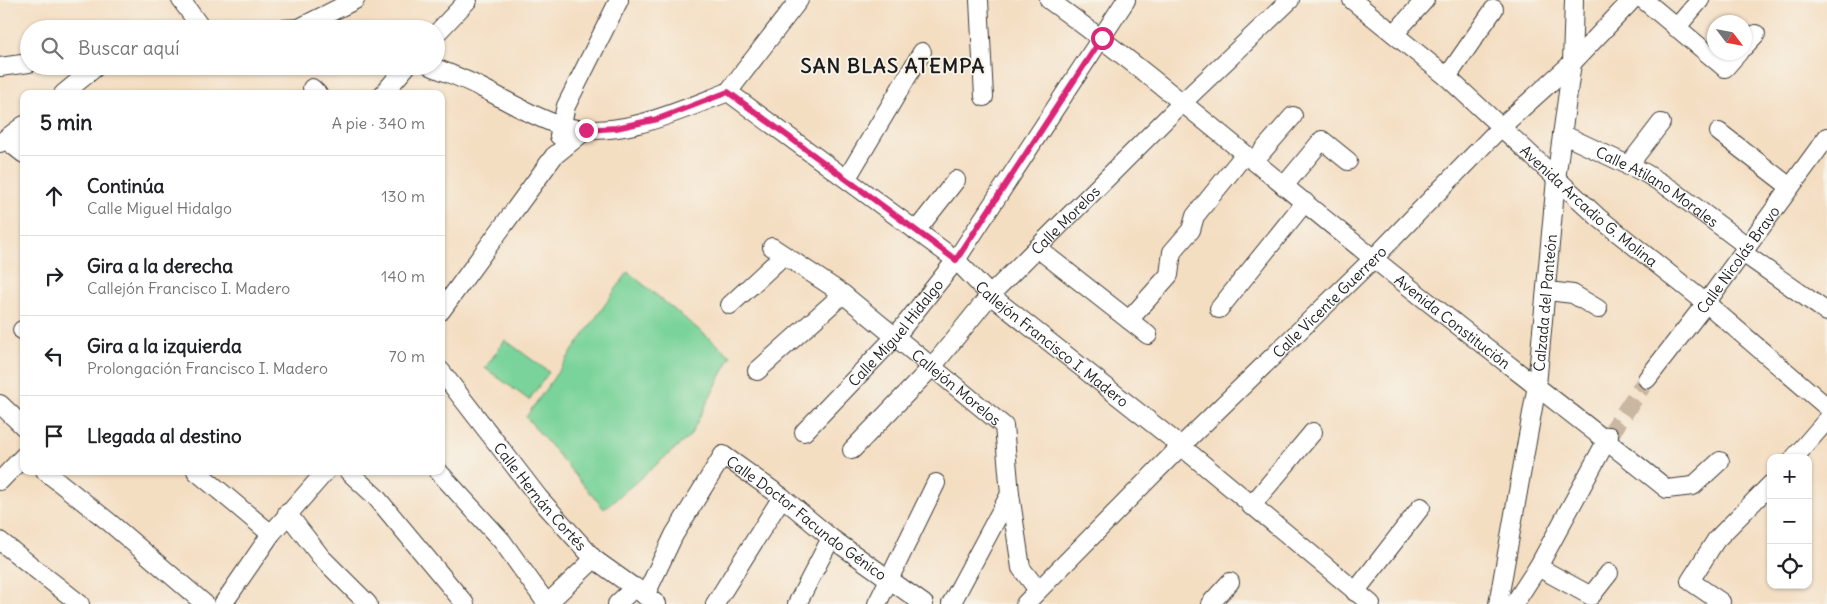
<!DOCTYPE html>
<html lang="es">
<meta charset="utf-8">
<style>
body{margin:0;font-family:Delius,sans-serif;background:#f2f2f2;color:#202124}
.controls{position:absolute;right:15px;bottom:15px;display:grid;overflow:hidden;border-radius:10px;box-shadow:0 1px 4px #0004}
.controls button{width:45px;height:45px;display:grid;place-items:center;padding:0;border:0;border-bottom:1px solid #e0e0e0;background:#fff;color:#202124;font:25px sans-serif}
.compass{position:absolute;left:1707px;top:15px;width:45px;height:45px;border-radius:50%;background:#fff;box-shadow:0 1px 4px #0004;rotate:122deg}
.stop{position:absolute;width:15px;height:15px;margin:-11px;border:4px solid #db2777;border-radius:50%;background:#fff}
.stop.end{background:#db2777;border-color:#fff;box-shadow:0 1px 5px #0008}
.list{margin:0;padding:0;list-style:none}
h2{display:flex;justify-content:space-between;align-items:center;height:65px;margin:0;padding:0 20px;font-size:21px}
h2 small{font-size:16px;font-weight:400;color:#757577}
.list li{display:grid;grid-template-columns:32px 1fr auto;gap:15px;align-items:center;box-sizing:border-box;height:80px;padding:0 20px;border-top:1px solid #e0e0e0}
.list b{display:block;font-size:19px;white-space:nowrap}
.list p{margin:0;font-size:16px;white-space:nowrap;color:#757577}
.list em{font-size:16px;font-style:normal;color:#757577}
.icon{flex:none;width:28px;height:28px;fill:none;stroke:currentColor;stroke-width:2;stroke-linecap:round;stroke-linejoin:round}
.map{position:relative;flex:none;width:1827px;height:604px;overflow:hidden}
.search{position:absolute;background:#fff;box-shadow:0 1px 4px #0004;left:20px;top:20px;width:425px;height:55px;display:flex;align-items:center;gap:12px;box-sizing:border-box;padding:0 18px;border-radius:28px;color:#757577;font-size:19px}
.panel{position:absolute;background:#fff;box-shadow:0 1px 4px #0004;left:20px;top:90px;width:425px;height:385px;border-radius:10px}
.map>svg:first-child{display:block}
</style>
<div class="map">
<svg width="1827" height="604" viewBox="0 0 1827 604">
<rect width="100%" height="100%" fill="#f7f3e8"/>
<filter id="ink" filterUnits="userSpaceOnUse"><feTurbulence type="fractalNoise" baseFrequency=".02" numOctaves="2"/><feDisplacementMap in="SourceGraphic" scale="10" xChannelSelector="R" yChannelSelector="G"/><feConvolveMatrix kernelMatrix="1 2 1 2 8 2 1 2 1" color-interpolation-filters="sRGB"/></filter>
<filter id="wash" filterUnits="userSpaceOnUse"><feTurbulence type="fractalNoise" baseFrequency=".0096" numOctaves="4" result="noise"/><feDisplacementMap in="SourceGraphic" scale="20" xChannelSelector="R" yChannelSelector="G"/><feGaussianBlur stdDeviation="1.12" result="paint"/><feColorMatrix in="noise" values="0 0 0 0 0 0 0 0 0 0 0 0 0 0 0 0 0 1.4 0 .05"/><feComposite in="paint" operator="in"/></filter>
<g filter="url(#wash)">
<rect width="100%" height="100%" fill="#f4dec2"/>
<!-- green -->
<g fill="#79d39a" stroke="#4a785b">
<polygon points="628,272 731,356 690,436 604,509 526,417"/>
<polygon points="505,340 549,372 529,400 485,368"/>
</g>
</g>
<g filter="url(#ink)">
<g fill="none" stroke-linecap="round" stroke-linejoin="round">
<!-- minor-tunnel -->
<polyline stroke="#c9b7a1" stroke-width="18" stroke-dasharray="18 9" stroke-linecap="butt" points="1609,436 1647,379"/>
<!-- minor casing -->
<g stroke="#3c3935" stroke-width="20">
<g id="minor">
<polyline points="181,0 202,29"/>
<polyline points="979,0 984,97"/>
<path id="s1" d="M1049,0C1161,81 1266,173 1374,259C1471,337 1570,411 1667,489L1693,486L1720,461"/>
<path id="s2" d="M1352,0L1447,77L1599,218L1706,303L1827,407"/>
<polyline points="1644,0 1725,68 1739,52"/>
<polyline points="1676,28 1700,0"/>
<polyline points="282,29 299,28 355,0"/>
<polyline points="1395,33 1425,0"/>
<polyline points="436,34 468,0"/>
<polyline points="1744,47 1756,34"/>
<path d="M431,66C447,73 465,79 480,87C506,100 531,116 559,125C615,142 676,112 728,92"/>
<polyline points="0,67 29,63"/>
<polyline points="1447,77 1494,9"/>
<polyline points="312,88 318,94"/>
<path id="s3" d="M728,92L956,260L990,295L1181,446L1371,604"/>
<polyline points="728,92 799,0"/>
<polyline points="63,94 97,66"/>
<polyline points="383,94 407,66"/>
<polyline points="1719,132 1790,187"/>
<path id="s4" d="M1562,134L1645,173L1671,189L1747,246"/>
<polyline points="559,136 566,106 619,0"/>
<polyline points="6,140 24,154"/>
<polyline points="0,143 24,125"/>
<polyline points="1254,161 1293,116"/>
<polyline points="1628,166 1661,123"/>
<polyline points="847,178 922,52"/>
<polyline points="1284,186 1322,140 1348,161"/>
<polyline points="916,231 956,180"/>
<path id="s5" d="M772,247L843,294L1004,426L1010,494L1021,568L1038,590"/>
<polyline points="1037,248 1148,335"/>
<polyline points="1743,253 1827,312"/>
<polyline points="1548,291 1573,294 1598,309"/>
<polyline points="730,305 783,256"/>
<polyline points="1219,309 1305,202"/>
<polyline points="441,311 554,156 586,130"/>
<polyline points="1129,320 1169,275 1172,252 1191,230 1195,216 1245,154"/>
<polyline points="22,330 24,331"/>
<path id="s6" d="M441,371L539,498L594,559L657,604"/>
<polyline points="757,371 843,294"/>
<path id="s7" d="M1647,379L1706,303L1827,137"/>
<polyline points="0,404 24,427"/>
<path id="s8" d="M804,432L896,336L956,260L1126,0"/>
<path id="s9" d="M852,450L932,367L990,295L1182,103L1290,0"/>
<polyline points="1794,458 1827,420"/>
<polyline points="45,471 109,522 205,604"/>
<polyline points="196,471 271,534"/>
<polyline points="348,471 376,497 465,604"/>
<polyline points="438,471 502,541 547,604"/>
<polyline points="0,481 24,456"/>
<polyline points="1251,506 1313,432"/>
<polyline points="287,513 321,557 368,604"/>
<polyline points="0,541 80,604"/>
<polyline points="1538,567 1591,596 1609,573"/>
<polyline points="1355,592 1421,507"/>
<path id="s10" d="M645,596L674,535L723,455L782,497L831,538L924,604"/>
<polyline points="1721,602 1690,581 1716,540 1771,484"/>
<polyline points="223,604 271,534 326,471"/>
<polyline points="547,604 594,559"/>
<polyline points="617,604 635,587"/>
<polyline points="715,604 782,497"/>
<polyline points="797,604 831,538"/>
<polyline points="877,604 936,483"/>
<polyline points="951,604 1010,494"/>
<path id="s11" d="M1025,604L1181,446L1373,259L1501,127L1572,63L1632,0"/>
<polyline points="1210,604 1230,582"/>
<path id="s12" d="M1498,604L1537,385L1556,179L1572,63L1574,0"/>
<polyline points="1514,604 1538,567 1609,436"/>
</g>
</g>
<!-- minor -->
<use href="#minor" stroke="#fff" stroke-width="18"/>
</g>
</g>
<g fill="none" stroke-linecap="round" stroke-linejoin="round" filter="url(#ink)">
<!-- route -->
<polyline stroke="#db2777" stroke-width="6" points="586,130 616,128 658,119 728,92 956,260 1102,38"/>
</g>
<g text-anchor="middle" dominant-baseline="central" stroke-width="4" stroke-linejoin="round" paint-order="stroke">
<!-- street labels -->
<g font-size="15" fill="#1c1c1c" stroke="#f7f3e8">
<text stroke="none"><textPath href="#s4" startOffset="109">Calle Atilano Morales</textPath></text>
<text stroke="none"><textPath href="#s2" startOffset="314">Avenida Arcadio G. Molina</textPath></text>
<text stroke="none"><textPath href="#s9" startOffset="314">Calle Morelos</textPath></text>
<text stroke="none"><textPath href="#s7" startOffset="150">Calle Nicolás Bravo</textPath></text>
<text stroke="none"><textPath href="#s11" startOffset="429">Calle Vicente Guerrero</textPath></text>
<text stroke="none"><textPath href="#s12" startOffset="305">Calzada del Panteón</textPath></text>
<text stroke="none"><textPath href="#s1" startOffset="516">Avenida Constitución</textPath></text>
<text stroke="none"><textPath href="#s8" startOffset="135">Calle Miguel Hidalgo</textPath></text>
<text stroke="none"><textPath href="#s3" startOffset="411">Callejón Francisco I. Madero</textPath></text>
<text stroke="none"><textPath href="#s5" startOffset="232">Callejón Morelos</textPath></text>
<text stroke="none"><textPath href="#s6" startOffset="160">Calle Hernán Cortés</textPath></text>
<text stroke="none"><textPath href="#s10" startOffset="266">Calle Doctor Facundo Génico</textPath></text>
</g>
<!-- district labels -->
<g font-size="20" font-weight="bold" letter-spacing="1" fill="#1c1c1c" stroke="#f7f3e8">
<text x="893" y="65">SAN BLAS ATEMPA</text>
</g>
</g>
</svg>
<div class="controls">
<button>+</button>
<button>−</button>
<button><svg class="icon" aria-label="locate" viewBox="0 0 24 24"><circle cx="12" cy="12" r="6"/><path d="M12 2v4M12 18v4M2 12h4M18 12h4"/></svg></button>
</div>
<svg class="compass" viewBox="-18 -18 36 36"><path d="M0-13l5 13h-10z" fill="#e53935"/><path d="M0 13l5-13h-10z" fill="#757577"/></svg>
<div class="stop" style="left:1102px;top:38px"></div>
<div class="stop end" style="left:586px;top:130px"></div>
<div class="search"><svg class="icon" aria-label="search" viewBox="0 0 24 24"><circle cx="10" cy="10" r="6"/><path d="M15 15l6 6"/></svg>Buscar aquí</div>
<section class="panel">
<h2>5 min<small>A pie · 340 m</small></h2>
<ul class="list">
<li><svg class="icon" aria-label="ahead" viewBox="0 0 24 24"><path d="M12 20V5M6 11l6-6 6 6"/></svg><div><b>Continúa</b><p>Calle Miguel Hidalgo</p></div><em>130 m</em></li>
<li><svg class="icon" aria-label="right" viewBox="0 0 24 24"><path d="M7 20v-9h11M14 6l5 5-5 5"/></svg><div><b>Gira a la derecha</b><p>Callejón Francisco I. Madero</p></div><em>140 m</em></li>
<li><svg class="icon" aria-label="left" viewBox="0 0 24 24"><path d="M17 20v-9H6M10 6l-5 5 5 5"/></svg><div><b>Gira a la izquierda</b><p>Prolongación Francisco I. Madero</p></div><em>70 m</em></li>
<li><svg class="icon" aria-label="arrive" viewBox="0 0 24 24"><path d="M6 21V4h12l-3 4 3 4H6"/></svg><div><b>Llegada al destino</b></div></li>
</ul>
</section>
</div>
